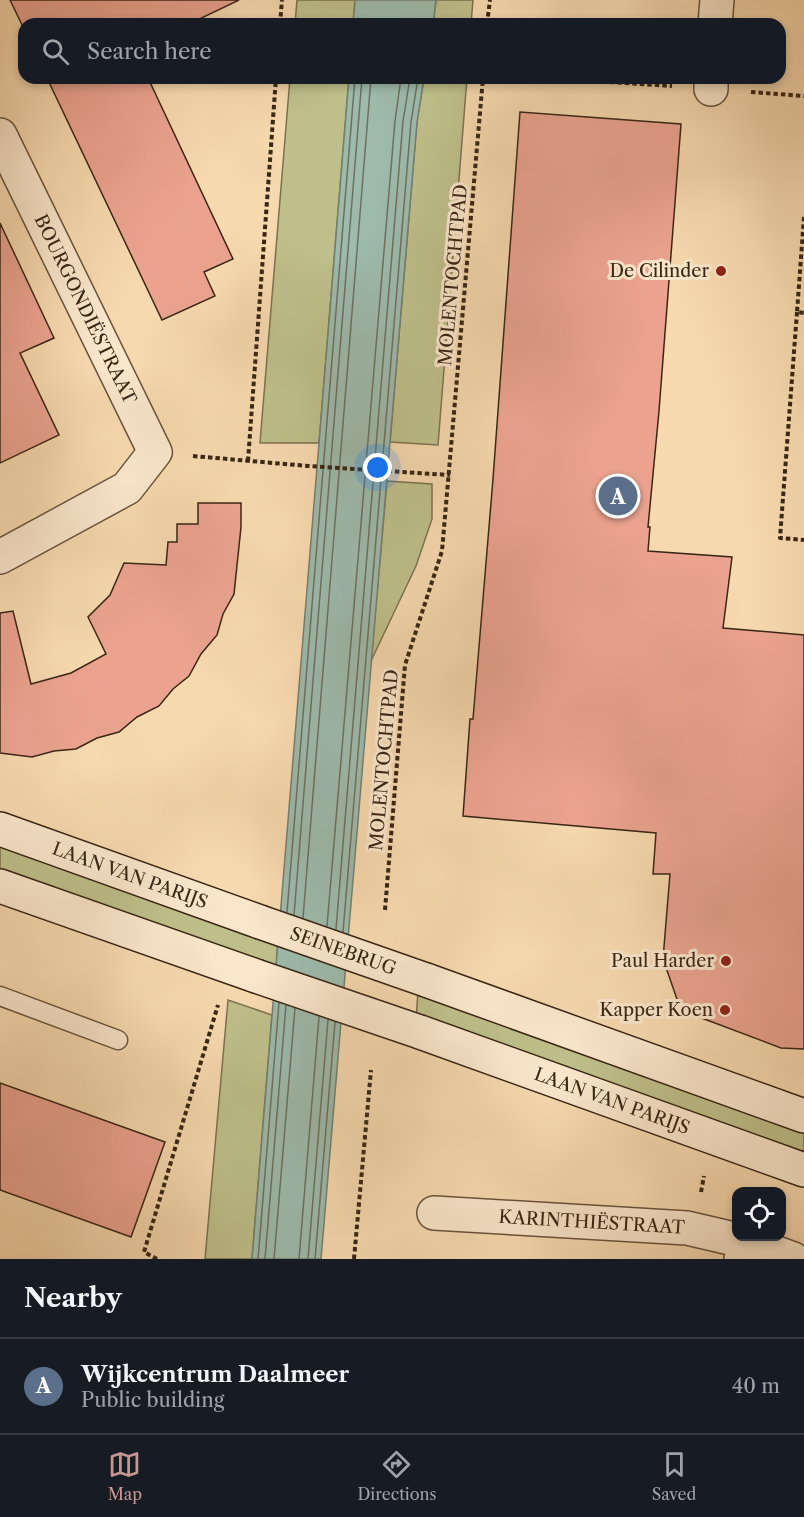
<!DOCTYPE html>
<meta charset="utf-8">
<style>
body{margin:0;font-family:"Libre Caslon Text",serif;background:#20242c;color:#f1f3f6}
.controls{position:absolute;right:18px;bottom:18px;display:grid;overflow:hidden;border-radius:12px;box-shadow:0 3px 9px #0003}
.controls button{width:54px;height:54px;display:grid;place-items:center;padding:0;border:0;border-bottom:2px solid #363941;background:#171b24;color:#f1f3f6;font:30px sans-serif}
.you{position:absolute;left:378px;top:468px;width:21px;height:21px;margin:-15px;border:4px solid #fff;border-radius:50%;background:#1a73e8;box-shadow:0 0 0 9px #1a73e833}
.badge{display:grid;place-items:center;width:39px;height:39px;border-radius:50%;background:#c59692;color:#fff;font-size:20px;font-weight:700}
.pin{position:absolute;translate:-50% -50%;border:3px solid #fff;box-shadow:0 2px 6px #0006}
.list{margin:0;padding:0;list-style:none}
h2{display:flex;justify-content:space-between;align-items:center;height:78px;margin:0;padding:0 24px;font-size:26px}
h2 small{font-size:20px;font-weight:400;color:#9ea1a6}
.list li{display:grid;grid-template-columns:39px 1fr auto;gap:18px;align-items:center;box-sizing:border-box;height:96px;padding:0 24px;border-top:2px solid #363941}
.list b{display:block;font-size:22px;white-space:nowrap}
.list p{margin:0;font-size:20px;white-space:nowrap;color:#9ea1a6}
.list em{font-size:20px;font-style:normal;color:#9ea1a6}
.icon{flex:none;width:33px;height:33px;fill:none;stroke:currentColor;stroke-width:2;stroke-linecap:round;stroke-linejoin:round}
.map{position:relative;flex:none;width:804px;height:1259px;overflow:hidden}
.search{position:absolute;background:#171b24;box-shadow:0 3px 9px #0003;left:18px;right:18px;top:18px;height:66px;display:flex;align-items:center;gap:15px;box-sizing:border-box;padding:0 21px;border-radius:18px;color:#9ea1a6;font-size:22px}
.sheet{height:174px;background:#171b24}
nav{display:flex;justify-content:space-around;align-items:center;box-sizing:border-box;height:84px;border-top:2px solid #363941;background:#171b24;font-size:16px;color:#9ea1a6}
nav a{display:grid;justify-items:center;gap:3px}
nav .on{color:#c59692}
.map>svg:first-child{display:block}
</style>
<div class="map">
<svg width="804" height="1259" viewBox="0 0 804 1259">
<rect width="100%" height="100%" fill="#f7d9af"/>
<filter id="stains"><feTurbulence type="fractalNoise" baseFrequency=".00333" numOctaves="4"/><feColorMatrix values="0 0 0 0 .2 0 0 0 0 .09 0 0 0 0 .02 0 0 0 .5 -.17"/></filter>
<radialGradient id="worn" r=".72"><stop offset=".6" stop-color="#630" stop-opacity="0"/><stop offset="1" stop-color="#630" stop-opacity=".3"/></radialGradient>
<!-- green -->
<g fill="#bebf8a" stroke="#7c7250" stroke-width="1.5">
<polygon points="297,0 355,0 353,24 295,24"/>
<polygon points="436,0 473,0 471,24 433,24"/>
<polygon points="290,78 349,78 319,443 260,443"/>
<polygon points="424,78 467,78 438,445 390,442 417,122"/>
<polygon points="387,481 432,484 432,519 416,566 371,661"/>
<polygon points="0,841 278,940 276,969 0,871"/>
<polygon points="418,990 804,1131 804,1158 416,1021"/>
<polygon points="228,1000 272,1015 252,1259 205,1259"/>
</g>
<!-- water -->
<g fill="#9dbaab" stroke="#757f6f" stroke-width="1.5">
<polygon points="355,0 436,0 433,24 353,24"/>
<polygon points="349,78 424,78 417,122 321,1259 252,1259"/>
</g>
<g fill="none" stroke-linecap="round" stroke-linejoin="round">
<!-- shore -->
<g stroke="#6c7060" stroke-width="1.5">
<polyline points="287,912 355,78"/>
<polyline points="294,915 362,78"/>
<polyline points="303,918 371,78"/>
<polyline points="327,926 395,121 401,78"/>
<polyline points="336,929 403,121 410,78"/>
<polyline points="343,932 411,122 418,78"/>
<polyline points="258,1259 279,1003"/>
<polyline points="265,1259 286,1005"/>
<polyline points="274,1259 295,1008"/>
<polyline points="299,1259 319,1017"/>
<polyline points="308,1259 328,1020"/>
<polyline points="315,1259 335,1022"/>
</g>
</g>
<!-- building -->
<g fill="#eba390" stroke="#3a2615" stroke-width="1.5">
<polygon points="10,0 239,0 189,24 24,24 24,29"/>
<polygon points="47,78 148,78 233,259 204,272 215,296 162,320"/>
<polygon points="520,112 681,124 659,411 648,527 650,527 648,551 732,557 723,628 804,635 804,1049 781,1048 699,1017 678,1002 663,959 670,874 653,874 656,833 463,816 470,719 473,719 493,479"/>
<polygon points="0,223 54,338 20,353 59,435 0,463"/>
<polygon points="198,503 241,503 241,527 234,594 223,614 217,635 201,654 189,676 173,689 159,706 137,717 119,732 97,738 76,749 54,751 32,757 0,753 0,613 13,611 31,684 71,673 106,654 88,617 110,595 124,563 166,565 168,542 177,542 177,524 198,524"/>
<polygon points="0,1083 165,1142 131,1237 0,1190"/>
</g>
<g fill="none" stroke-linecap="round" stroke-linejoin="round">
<!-- lane casing -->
<g stroke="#69533c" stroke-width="21">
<polyline id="lane" points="0,996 118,1040"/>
</g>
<!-- street casing -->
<g stroke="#69533c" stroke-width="36">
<g id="street">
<polyline points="715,24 717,0"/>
<polyline points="711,89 711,78"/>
<path id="s1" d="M0,135L155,452L127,488L0,557"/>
<path id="s2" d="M434,1213L687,1228L747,1242"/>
<polyline points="741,1259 747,1242 793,1259"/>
</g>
</g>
<!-- secondary casing -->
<g stroke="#3a2615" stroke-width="36">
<g id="secondary">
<path id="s3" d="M0,829L260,922"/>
<polyline points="0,886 256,976"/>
<polyline points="426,980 804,1116"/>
<path id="s4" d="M420,1032L804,1170"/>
</g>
</g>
<!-- path -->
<g stroke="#3a2615" stroke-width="4" stroke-dasharray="4.5 3" stroke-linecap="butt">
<polyline points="280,24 282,0"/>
<polyline points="487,24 490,0"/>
<polyline points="550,78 672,86"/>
<polyline points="751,92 804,96"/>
<polyline points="804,217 797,312 804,313"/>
<polyline points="797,312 780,538 804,540"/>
<polyline points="193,456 308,466 450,475"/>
<polyline points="248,461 276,78"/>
<polyline points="385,910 405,665 442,551 483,78"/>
<polyline points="701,1192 704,1176"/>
<polyline points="157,1259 144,1252 218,1005"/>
<polyline points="354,1259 371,1070"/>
</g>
<!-- lane -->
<use href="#lane" stroke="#fae6cb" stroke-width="18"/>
<!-- street -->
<use href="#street" stroke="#fae6cb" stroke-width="33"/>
<!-- secondary -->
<use href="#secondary" stroke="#fae6cb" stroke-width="33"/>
<!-- secondary-bridge casing -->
<g stroke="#3a2615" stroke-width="36" stroke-linecap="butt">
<g id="secondary-bridge">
<path id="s5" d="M260,922L426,980"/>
<polyline points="256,976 420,1032"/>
</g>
</g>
<!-- secondary-bridge -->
<use href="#secondary-bridge" stroke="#fae6cb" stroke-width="33"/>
</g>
<!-- markers -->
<g fill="#8f2418" stroke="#fae6cb" stroke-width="2">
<circle cx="721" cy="271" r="6"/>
<circle cx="726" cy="961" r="6"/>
<circle cx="725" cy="1010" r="6"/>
</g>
<g text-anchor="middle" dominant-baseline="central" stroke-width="6" stroke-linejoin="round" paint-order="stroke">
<!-- poi labels -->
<g font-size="18" fill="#3a2615" stroke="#fae6cb" text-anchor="end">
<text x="709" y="271">De Cilinder</text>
<text x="714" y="961">Paul Harder</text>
<text x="713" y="1010">Kapper Koen</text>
</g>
<!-- street labels -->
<g font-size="18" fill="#3a2615" stroke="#fae6cb">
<text transform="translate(453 275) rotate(-85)">MOLENTOCHTPAD</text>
<text stroke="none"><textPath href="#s1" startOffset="194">BOURGONDIËSTRAAT</textPath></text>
<text transform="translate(384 760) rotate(-85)">MOLENTOCHTPAD</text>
<text stroke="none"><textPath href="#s3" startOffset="138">LAAN VAN PARIJS</textPath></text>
<text stroke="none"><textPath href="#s5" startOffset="88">SEINEBRUG</textPath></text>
<text stroke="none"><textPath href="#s4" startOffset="204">LAAN VAN PARIJS</textPath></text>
<text stroke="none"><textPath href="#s2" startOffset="158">KARINTHIËSTRAAT</textPath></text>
</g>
</g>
<rect width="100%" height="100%" filter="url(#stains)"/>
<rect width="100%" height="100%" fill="url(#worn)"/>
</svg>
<div class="controls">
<button><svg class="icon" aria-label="locate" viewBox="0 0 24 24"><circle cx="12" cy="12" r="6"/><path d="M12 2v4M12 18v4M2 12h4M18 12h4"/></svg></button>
</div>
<div class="you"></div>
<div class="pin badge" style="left:618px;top:496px;background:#5c6f8a">A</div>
<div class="search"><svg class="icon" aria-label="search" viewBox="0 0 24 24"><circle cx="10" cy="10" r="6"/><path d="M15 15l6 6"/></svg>Search here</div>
</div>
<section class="sheet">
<h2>Nearby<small></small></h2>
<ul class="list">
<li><span class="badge" style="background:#5c6f8a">A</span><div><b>Wijkcentrum Daalmeer</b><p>Public building</p></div><em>40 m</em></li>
</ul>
</section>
<nav>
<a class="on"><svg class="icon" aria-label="map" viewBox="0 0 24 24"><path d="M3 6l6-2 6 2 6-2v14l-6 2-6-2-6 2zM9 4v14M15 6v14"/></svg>Map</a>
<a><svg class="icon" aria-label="directions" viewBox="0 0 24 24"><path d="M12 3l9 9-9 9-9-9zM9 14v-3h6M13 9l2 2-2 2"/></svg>Directions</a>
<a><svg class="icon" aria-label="saved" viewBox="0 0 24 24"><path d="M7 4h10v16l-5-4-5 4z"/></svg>Saved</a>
</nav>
